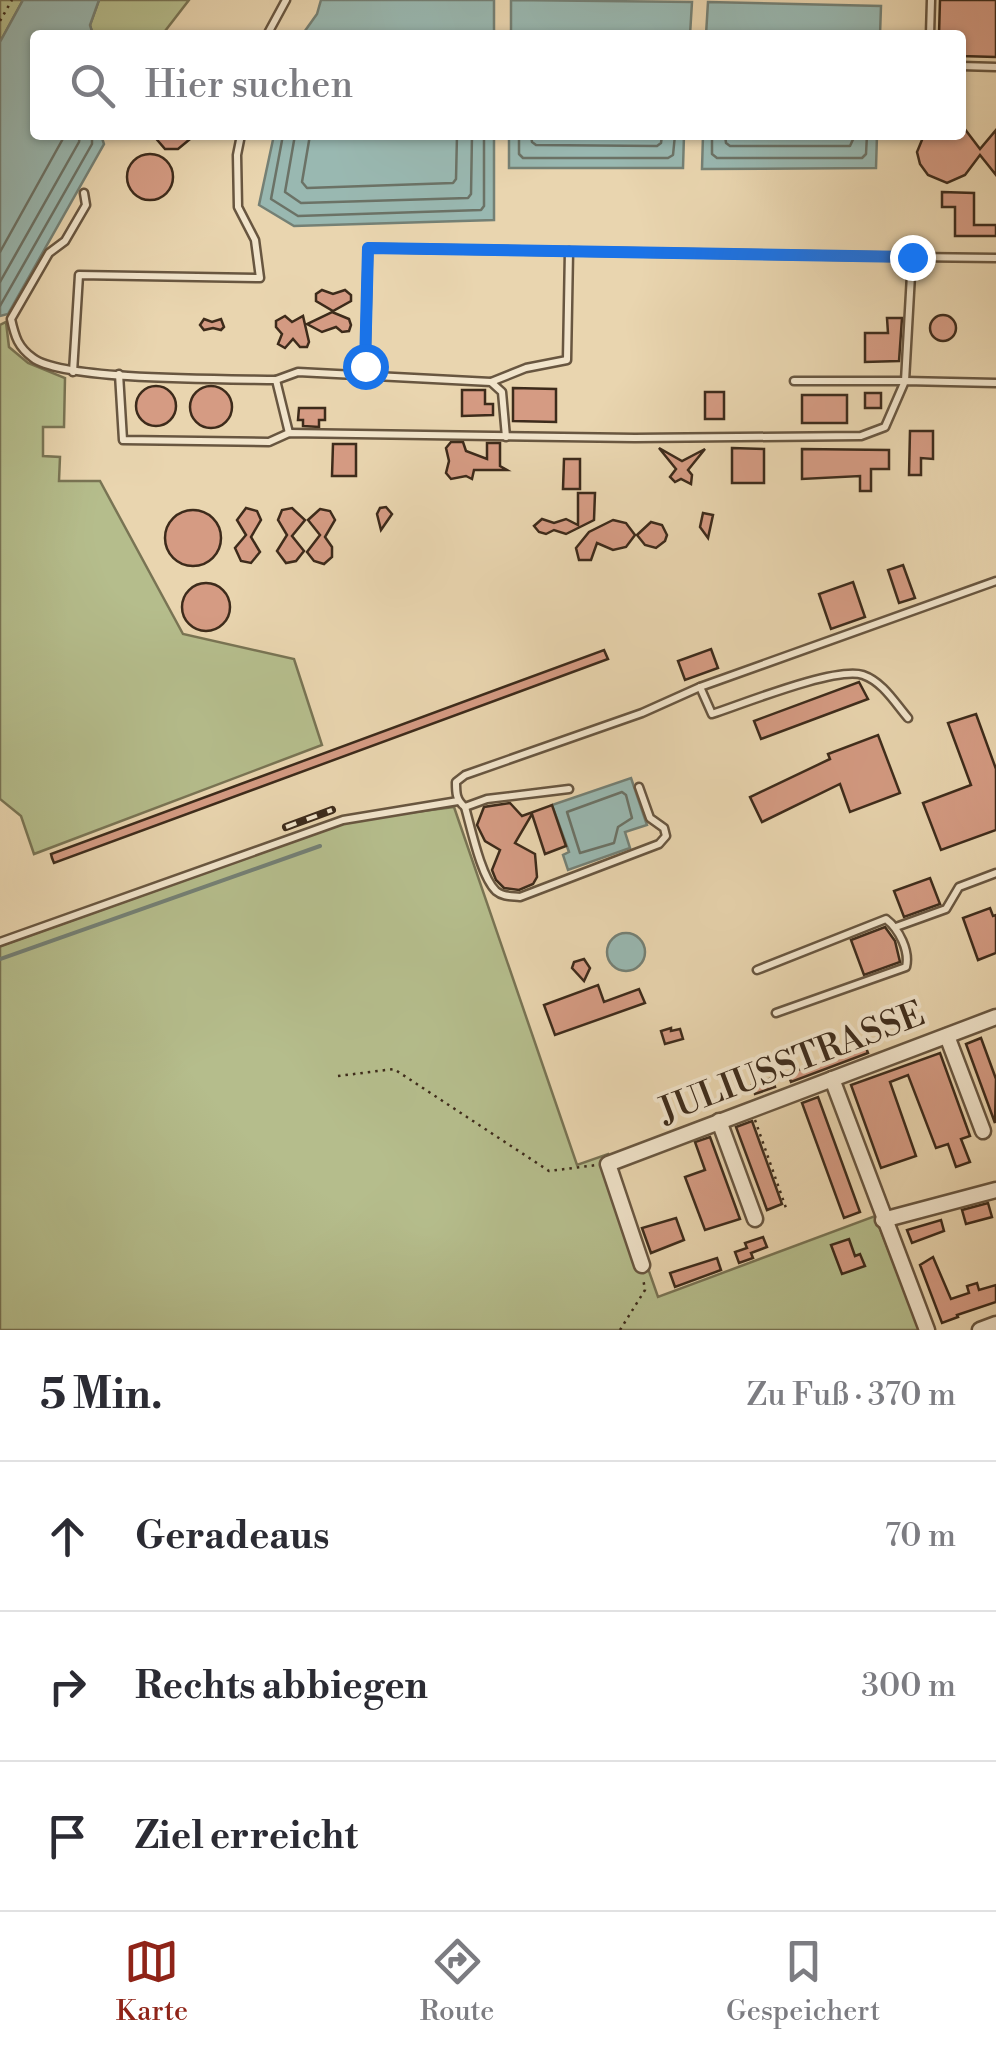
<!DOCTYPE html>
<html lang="de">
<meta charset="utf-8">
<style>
body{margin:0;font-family:"Libre Bodoni",serif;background:#f2f2f3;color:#2b2b33}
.stop{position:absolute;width:30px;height:30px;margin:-22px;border:8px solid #1a73e8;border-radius:50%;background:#fff}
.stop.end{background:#1a73e8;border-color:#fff;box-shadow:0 2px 10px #0008}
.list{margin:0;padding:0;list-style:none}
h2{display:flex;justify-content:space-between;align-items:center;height:130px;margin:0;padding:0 40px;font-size:42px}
h2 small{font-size:32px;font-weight:400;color:#7c7c81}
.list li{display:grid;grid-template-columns:65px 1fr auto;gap:30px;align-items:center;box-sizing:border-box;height:150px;padding:0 40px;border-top:2px solid #e1e1e2}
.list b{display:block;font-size:38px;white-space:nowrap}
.list em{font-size:32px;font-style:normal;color:#7c7c81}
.icon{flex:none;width:55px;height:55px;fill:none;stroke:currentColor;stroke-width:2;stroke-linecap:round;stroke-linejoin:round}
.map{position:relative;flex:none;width:996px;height:1330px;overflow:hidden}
.search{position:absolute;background:#fff;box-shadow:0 2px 8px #0004;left:30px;right:30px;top:30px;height:110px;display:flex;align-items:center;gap:25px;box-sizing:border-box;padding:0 35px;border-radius:10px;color:#7c7c81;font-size:38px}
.sheet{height:580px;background:#fff}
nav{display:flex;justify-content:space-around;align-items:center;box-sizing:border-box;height:140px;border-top:2px solid #e1e1e2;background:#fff;font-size:28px;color:#7c7c81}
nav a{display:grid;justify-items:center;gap:5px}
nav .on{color:#8f2418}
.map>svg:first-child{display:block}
</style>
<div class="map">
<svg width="996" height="1330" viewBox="0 0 996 1330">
<rect width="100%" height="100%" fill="#e9d5af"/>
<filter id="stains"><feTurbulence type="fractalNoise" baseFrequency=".002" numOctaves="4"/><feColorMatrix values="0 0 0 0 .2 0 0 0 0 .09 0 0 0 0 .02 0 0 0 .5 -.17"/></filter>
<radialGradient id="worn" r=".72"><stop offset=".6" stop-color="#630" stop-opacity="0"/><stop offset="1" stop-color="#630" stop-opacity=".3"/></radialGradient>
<!-- green -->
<g fill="#b5bd8c" stroke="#797454" stroke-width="2.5">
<polygon points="0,0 23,0 0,42"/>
<polygon points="99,0 189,0 162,35 93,35 90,25"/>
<polygon points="6,322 9,347 28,363 65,378 64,427 43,427 43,456 60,457 59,481 100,481 183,634 294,659 322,745 34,854 21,816 0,799 0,325"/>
<polygon points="454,807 577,1165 608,1154 658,1297 875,1216 920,1330 0,1330 0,946 353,820"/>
</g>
<!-- water -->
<g fill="#99b8b1" stroke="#748075" stroke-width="2.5">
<polygon points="23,0 99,0 90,25 93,35 35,35 35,135 101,135 104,144 8,314 0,316 0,42"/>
<polygon points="321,0 494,0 494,35 302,35 317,14"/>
<polygon points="511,0 692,2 690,35 511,35"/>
<polygon points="708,2 881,6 880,35 706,35"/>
<polygon points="274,135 494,135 494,220 294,226 259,205"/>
<polygon points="509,135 684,135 683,168 509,168"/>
<polygon points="703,135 877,135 876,168 702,169"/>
<polygon points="631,778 647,825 625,832 630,848 568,870 563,855 569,852 552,805"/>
<circle cx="626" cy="952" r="19"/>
</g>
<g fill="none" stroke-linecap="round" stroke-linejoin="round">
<!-- shore -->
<g stroke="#6b7266" stroke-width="2.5">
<polyline points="283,135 271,199 298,216 481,210 484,206 484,135"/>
<polyline points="295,135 285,192 301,203 468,198 471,194 472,135"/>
<polyline points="310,135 302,182 307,188 453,183 456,179 457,135"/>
<polyline points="519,135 519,154 523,158 668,158 673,155 675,135"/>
<polyline points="531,135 532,142 536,145 657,146 661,143 662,135"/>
<polyline points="712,135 712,154 717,158 862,158 866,154 867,135"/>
<polyline points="725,135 726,143 730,146 850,146 855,135"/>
<polyline points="0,252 65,135"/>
<polyline points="0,282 79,142 80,135"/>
<polyline points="0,306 92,144 92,135"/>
<polygon points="622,792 626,795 632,818 618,827 614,843 580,853 567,812"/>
</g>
<!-- stream -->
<polyline stroke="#748075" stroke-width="4" points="0,959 320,846"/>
</g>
<!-- building -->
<g fill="#d59b83" stroke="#3d2b1b" stroke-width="2.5">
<polygon points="940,0 996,0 996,57 961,56 961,35 939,35"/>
<polygon points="961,124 980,149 996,130 996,175 980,155 965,175 947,183 928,175 920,164 917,152 924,135 961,135"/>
<polygon points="153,135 195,135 178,149 165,149"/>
<circle cx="150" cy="177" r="23"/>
<polygon points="942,192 974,193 974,225 996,225 996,236 955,236 955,207 942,207"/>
<polygon points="322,290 333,294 345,290 351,295 351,301 333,311 316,301 316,294"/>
<polygon points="332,312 349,319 351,325 349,331 342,332 336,327 322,332 307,324"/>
<circle cx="943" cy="328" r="13"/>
<polygon points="285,316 292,322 303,316 309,342 307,347 300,347 293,339 285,348 278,344 282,334 276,327 276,321"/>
<polygon points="887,318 902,318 899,361 865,362 865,333 888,333"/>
<polygon points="204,319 212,322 221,319 224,327 221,330 213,328 204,330 200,325"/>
<circle cx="156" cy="406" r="20"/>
<circle cx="211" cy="407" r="21"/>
<polygon points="513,388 556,389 556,422 513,421"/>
<polygon points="462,390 485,390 485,404 493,404 493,415 462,416"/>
<rect x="705" y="392" width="19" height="27"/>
<rect x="865" y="393" width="16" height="15"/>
<rect x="802" y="395" width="45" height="28"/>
<polygon points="299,408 325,408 325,420 319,420 319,427 303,426 303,420 298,420"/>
<polygon points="910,431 933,431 933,459 921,458 921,475 909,475"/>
<polygon points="451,442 463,442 466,451 487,459 487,443 500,443 500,466 507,470 474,470 472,479 466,476 451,479 446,473 449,461 446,448"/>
<polygon points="333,444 356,444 356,476 332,476"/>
<polygon points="659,448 682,461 705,449 688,470 692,475 691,484 681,479 675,482 670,477 676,469"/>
<polygon points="732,448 764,449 764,483 732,483"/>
<polygon points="802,449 889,450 889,469 871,469 871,491 860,491 860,476 802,479"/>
<polygon points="564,459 580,459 580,489 563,489"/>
<polygon points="578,493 595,493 594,520 566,534 554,530 546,534 539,532 534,526 542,519 554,523 566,519 578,525"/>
<polygon points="386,507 392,514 381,530 377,514 380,508"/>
<polygon points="246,508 257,511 261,520 251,537 260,552 251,563 241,561 235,548 246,535 237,520"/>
<polygon points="292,508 305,520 292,536 304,551 296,561 286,563 277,551 287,535 278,520 282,510"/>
<polygon points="320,509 330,511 335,520 325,537 332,547 332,557 324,564 314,561 307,552 320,535 308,520"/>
<circle cx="193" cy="538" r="28"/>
<polygon points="703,513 713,515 708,538 700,527"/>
<polygon points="613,520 626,523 635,535 626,547 613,550 597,543 591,560 579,560 576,548 589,532"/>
<polygon points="651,522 662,525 667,535 665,541 656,548 645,545 637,535"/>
<polygon points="903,565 915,598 899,603 888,570"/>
<polygon points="853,582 865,617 831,629 819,594"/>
<circle cx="206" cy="607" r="24"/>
<polygon points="711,649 718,668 685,680 678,661"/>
<polygon points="604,650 608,659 54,863 52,858 51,854"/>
<polygon points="859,682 868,699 761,739 754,721"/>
<polygon points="976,714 996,769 996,830 941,850 923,803 971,785 948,723"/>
<polygon points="878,735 900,793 850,812 840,784 762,822 750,797 830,759 828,754"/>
<polygon points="510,803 522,816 552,805 566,846 545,854 532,814 515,843 535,854 537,877 533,884 519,890 504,888 496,880 492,870 500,850 485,841 477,825 484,807"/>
<polygon points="930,878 940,904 904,917 894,891"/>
<polygon points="990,908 993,916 996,915 996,953 978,960 963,918"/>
<polygon points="885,927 895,941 900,962 864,975 851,940"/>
<polygon points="584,959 590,968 584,981 572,968 574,962"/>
<polygon points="598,985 604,1002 639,989 645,1003 555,1035 544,1005"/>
<polygon points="671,1028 671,1031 680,1029 683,1039 665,1044 661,1031"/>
<polygon points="981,1038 996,1079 995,1123 966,1044"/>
<polygon points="865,1045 868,1053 791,1082 788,1074"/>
<polygon points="940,1053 970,1136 961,1139 970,1162 956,1167 948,1144 936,1148 908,1075 890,1082 916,1156 881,1168 851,1085"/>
<polygon points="772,1078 775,1087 755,1094 752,1085"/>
<polygon points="818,1097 860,1212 844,1218 802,1103"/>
<polygon points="752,1121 782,1204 767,1210 736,1127"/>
<polygon points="710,1137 740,1219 705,1230 685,1177 705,1170 695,1142"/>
<polygon points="988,1203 992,1217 966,1224 962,1210"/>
<polygon points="676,1218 684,1240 651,1253 642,1228"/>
<polygon points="941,1220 944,1231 912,1243 907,1230"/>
<polygon points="763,1237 767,1247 751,1253 753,1258 739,1263 735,1252 747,1248 745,1243"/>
<polygon points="849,1239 855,1256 860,1254 865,1266 842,1274 831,1245"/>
<polygon points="933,1257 951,1299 969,1293 967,1286 977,1283 979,1290 996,1285 996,1302 957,1315 958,1317 942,1323 920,1265"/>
<polygon points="717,1258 721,1270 675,1287 670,1273"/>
</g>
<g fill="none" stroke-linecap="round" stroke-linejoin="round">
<!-- lane casing -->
<g stroke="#685640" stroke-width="11">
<g id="lane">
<polyline points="267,35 286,0"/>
<polyline points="930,35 931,0"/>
<polyline points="961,66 996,67"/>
<path d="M84,193L86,205L65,241L49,253L11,319C15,337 18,347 33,358C63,381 230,379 276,380L289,433"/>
<polyline points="73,372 79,275 260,278 255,240 238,207 237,155 241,135"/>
<polyline points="119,374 123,440 269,442 289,433 635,438 861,436 885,427 905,381 996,383"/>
<polyline points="365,375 368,248 912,257"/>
<polyline points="276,380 298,372 491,382 502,392 506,437"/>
<polyline points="794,381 905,381 912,257 996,258"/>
<polyline points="491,382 526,368 567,360 569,251"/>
<path d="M700,687L712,714C743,704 836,666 863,675C883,682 895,703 908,718"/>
<path d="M639,787L650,818L664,828L666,836L659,844L520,897C512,896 503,897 496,891C481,877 471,828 465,807C456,800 456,793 456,782L465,775L642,713L700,687L996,581"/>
<polyline points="465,807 487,799 569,789"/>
<polyline points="896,927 946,909 959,887 996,873"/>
<polyline points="0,942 343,820 458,801"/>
<path d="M757,970L886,919C899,929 910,951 906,967L776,1013"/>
</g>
</g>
<!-- street casing -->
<g stroke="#685640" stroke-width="19">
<g id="street">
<polyline points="947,1036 983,1131"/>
<polyline points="832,1079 927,1330"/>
<polyline points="719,1121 755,1219"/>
<polyline points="883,1220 996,1190"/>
<polyline points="642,1265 608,1164 996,1017"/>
<polyline points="980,1330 996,1324"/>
</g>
</g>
<!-- path -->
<g stroke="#3d2b1b" stroke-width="2.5" stroke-dasharray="2.5 5" stroke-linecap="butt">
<polyline points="0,21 12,0"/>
<polyline points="338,1076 394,1069 549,1171 597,1165"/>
<polyline points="755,1120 786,1208"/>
<polyline points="620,1330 645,1290 643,1278"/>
</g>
<!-- lane -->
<use href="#lane" stroke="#f1e4cb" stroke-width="6"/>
<!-- street -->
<use href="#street" stroke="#f1e4cb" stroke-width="14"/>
<!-- rail casing -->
<g stroke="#3d2b1b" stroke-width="8">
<polyline id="rail" points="286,827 332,810"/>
</g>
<!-- rail -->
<use href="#rail" stroke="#f1e4cb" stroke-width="4" stroke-dasharray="11" stroke-linecap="butt"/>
</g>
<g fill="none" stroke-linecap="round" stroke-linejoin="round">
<!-- route -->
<polyline stroke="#1a73e8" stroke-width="12" points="365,366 368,248 912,257"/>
</g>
<g text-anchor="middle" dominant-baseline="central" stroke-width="8" stroke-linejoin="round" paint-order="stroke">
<!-- street labels -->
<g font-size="35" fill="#3d2b1b" stroke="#f1e4cb">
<text transform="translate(792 1063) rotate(-21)">JULIUSSTRASSE</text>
</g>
</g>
<rect width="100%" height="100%" filter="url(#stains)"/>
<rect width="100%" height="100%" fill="url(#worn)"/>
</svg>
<div class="stop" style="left:365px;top:366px"></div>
<div class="stop end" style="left:912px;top:257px"></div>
<div class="search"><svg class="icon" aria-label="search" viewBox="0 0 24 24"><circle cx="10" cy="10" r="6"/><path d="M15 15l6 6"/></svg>Hier suchen</div>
</div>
<section class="sheet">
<h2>5 Min.<small>Zu Fuß · 370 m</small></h2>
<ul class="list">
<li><svg class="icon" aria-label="ahead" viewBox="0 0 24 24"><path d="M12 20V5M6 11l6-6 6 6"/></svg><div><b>Geradeaus</b></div><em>70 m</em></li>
<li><svg class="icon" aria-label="right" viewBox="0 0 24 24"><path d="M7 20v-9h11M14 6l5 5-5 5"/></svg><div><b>Rechts abbiegen</b></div><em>300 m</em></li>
<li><svg class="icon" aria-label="arrive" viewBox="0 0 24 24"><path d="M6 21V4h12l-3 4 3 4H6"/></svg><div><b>Ziel erreicht</b></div></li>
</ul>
</section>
<nav>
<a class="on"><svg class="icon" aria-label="map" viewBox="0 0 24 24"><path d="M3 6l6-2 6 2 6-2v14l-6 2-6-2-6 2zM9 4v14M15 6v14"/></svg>Karte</a>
<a><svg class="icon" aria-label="directions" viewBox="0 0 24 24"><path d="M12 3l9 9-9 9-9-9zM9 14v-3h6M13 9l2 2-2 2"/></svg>Route</a>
<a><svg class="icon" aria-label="saved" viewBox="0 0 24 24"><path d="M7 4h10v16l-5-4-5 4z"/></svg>Gespeichert</a>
</nav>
